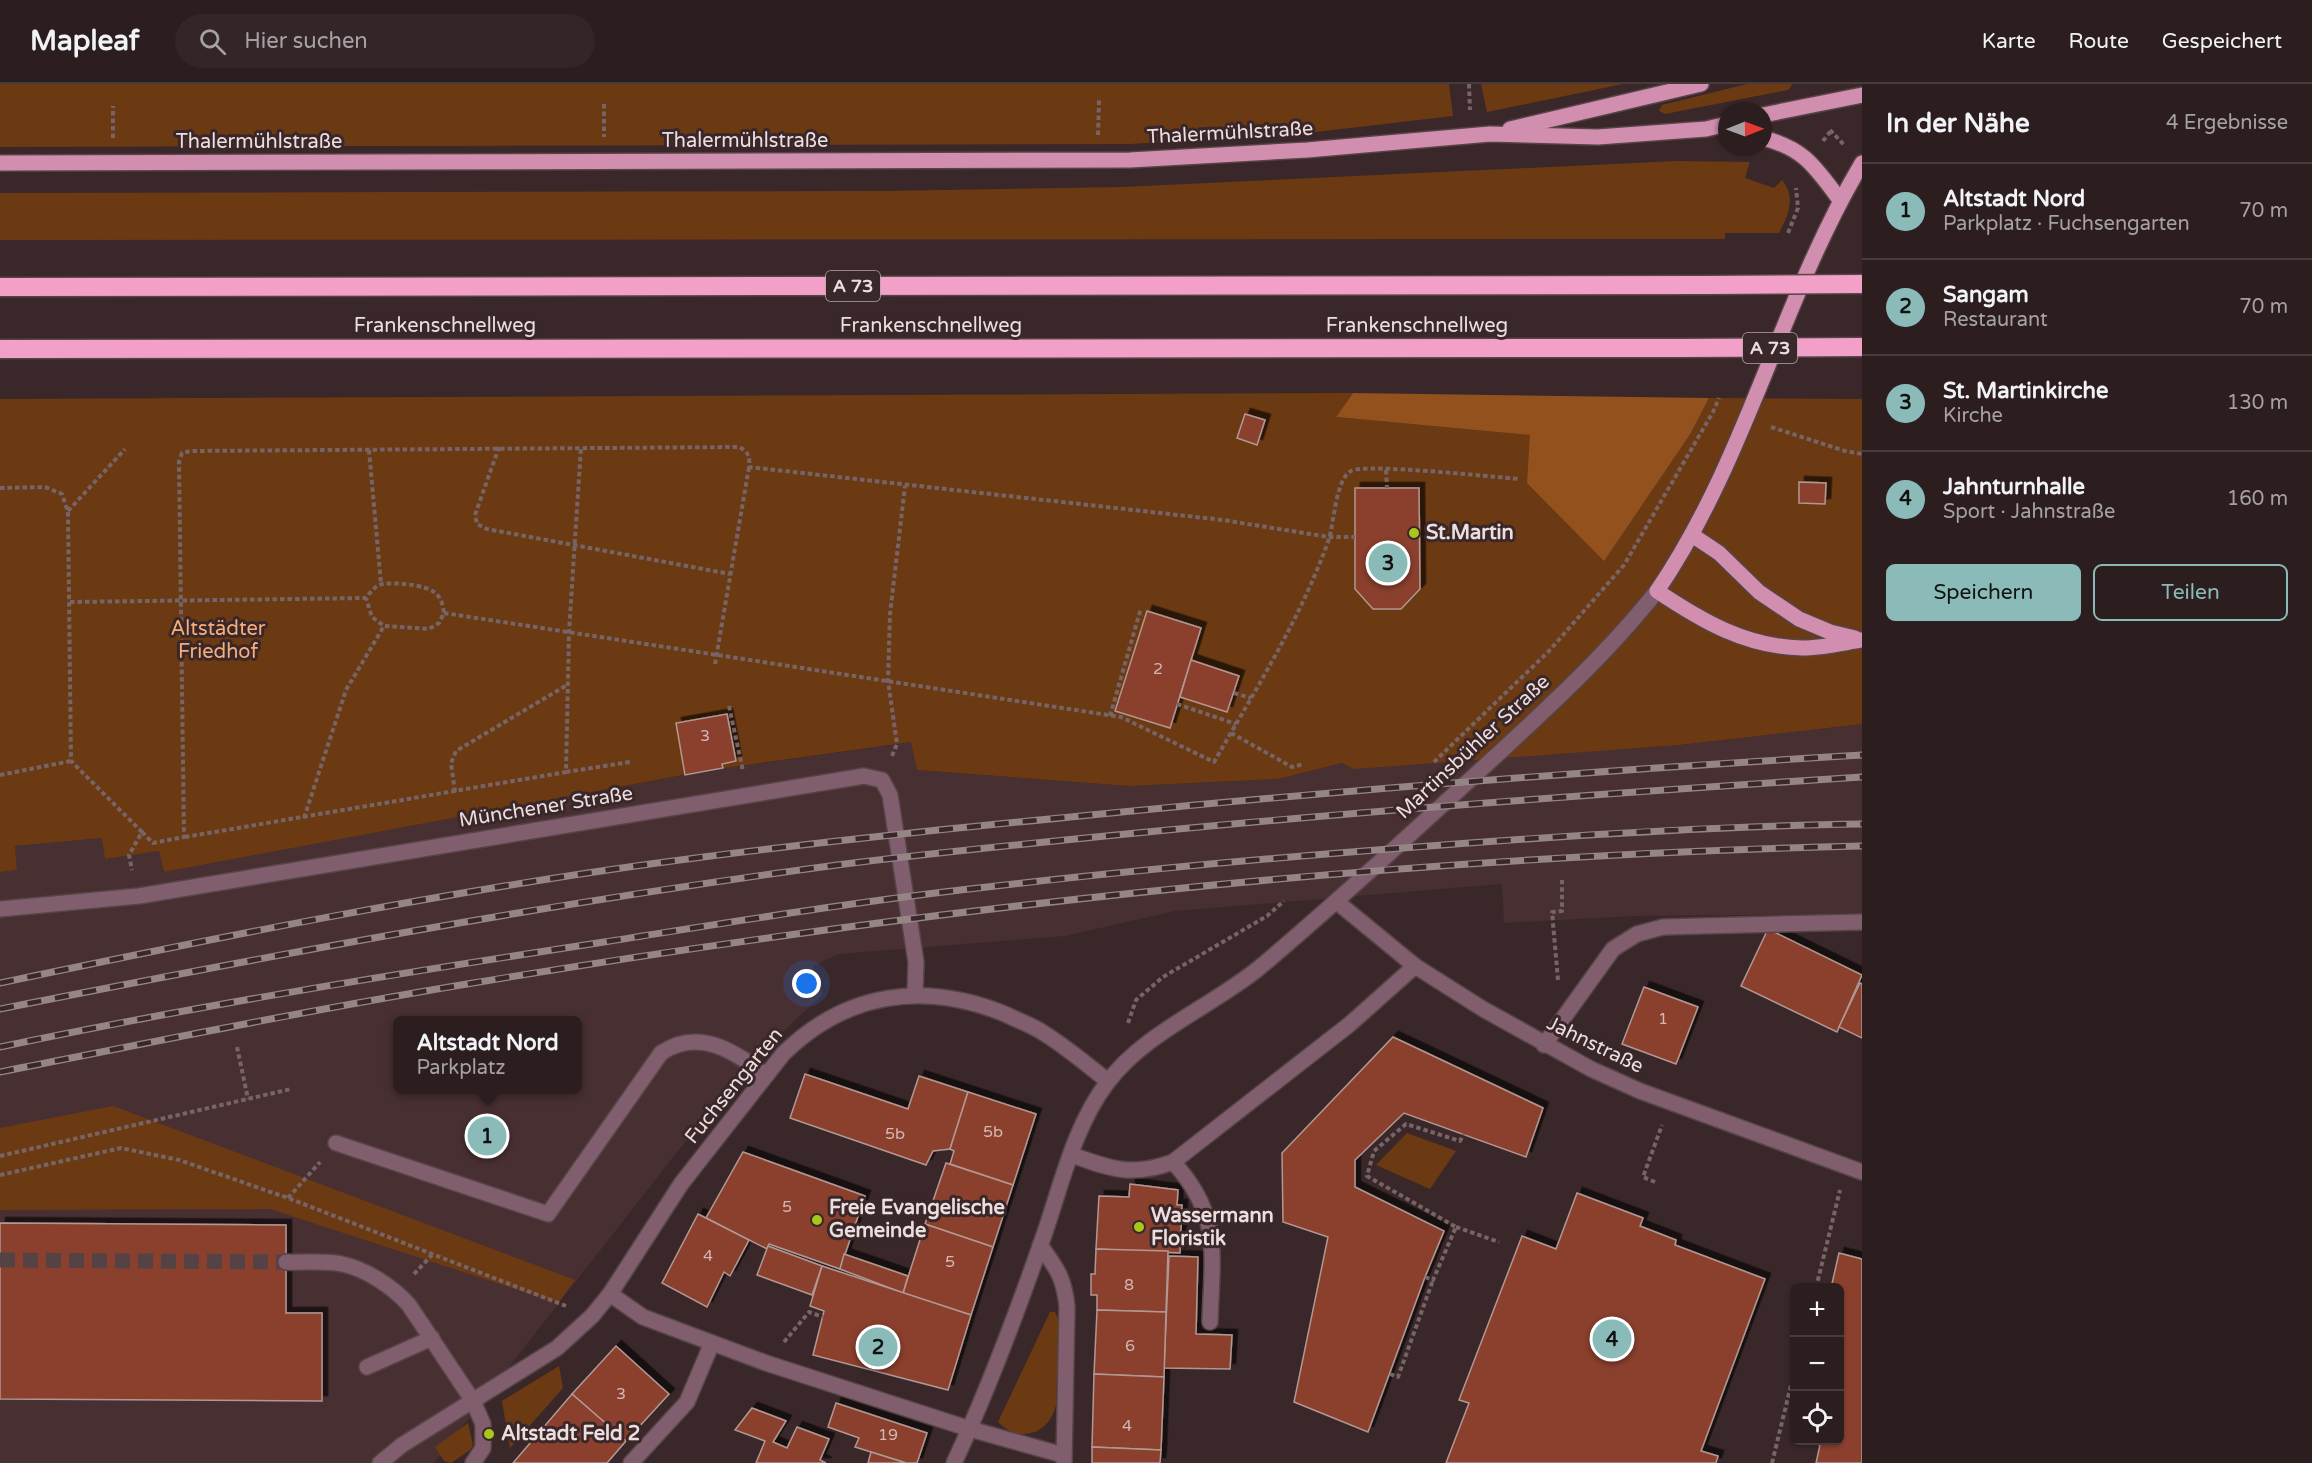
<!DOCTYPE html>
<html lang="de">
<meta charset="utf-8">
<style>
body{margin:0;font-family:"Varela Round",sans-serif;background:#342628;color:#f1f3f6}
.controls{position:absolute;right:18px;bottom:18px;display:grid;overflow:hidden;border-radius:9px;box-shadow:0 2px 4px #0004}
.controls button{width:54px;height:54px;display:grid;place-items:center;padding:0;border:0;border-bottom:2px solid #483b3d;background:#2c1d1f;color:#f1f3f6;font:30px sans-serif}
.compass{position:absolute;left:1718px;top:18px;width:54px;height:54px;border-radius:50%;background:#2c1d1f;box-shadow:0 2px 4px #0004;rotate:89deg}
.you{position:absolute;left:807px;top:900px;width:21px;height:21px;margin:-15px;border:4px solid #fff;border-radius:50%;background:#1a73e8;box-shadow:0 0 0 9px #1a73e833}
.badge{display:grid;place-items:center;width:39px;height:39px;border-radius:50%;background:#8bbbb9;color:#111;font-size:20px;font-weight:700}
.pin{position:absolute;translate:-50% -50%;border:3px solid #fff;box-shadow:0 2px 6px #0006}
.popup{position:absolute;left:393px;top:932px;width:189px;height:78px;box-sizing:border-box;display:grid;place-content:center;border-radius:9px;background:#2c1d1f;filter:drop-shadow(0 2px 4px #0005);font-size:20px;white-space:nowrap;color:#a6a2a4}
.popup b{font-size:22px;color:#f1f3f6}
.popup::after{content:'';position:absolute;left:50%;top:100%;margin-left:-12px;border:12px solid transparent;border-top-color:#2c1d1f}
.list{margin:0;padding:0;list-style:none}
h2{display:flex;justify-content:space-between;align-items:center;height:78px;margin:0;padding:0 24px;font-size:26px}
h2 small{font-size:20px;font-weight:400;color:#a6a2a4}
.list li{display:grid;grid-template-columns:39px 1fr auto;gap:18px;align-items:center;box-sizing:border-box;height:96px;padding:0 24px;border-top:2px solid #483b3d}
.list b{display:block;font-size:22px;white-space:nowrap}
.list p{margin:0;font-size:20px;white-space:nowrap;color:#a6a2a4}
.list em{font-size:20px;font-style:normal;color:#a6a2a4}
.actions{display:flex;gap:12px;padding:18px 24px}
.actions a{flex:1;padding:14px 0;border:2px solid #8bbbb9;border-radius:9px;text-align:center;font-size:21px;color:#8bbbb9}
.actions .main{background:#8bbbb9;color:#111}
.icon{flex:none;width:33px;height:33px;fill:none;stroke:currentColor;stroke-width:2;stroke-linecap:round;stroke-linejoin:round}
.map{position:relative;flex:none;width:1862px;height:1379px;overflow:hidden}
header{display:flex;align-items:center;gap:36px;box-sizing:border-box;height:84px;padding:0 30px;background:#2c1d1f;border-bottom:2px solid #483b3d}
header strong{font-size:28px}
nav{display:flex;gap:33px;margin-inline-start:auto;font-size:21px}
.search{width:420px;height:54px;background:#342628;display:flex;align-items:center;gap:15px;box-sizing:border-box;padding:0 21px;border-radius:33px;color:#a6a2a4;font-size:22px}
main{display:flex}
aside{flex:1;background:#2c1d1f}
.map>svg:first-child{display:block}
</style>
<header>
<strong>Mapleaf</strong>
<div class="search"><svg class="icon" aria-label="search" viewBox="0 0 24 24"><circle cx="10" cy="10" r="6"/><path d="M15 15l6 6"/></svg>Hier suchen</div>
<nav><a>Karte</a><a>Route</a><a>Gespeichert</a></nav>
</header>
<main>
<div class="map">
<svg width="1862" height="1379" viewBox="0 0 1862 1379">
<defs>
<filter id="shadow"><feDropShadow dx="5.5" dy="-5.5" stdDeviation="0" flood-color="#0009"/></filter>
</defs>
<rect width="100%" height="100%" fill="#3a2729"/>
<!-- built -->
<path fill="#482f32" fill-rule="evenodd" d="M1862,640V830L1634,832L1504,839L1502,800L1175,827L1065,852L839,870L813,882L823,910L767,963L677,1068L434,1379H0V788L17,786L15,762L103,754L105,775L159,767L164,788L704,687L912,658L917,686L1129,702L1278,695L1342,679H1412L1679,661ZM397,936H577V1006H397Z"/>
<!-- green -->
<g fill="#6c3a12">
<polygon points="0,0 1449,0 1453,32 1307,49 1130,60 0,63"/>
<polygon points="1481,0 1623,0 1487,28"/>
<polygon points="1747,0 1793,0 1788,6 1665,30 1659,27 1662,21"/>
<path d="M1676,77L1750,78L1745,94L1774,104L1782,96C1796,113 1789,130 1779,149H1725V155L0,156V109L885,107L1122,103Z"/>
<polygon points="1353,309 1336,333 1530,351 1604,476 1691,349 1709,314 1862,315 1862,640 1679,661 1354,685 1342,679 1278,695 1129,702 917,686 911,658 704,687 164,788 159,767 105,775 102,754 15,762 17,786 0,788 0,315"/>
<polygon points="113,1022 575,1196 558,1219 270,1125 0,1126 0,1044"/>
<polygon points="1407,1049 1456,1067 1430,1105 1376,1081"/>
<path d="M1050,1228H1055L1059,1237L1056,1321C1049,1350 1020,1360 998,1338Z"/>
<polygon points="559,1282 563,1304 510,1364 502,1317"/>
<polygon points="468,1339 473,1361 470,1366 451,1379 444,1377 435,1363"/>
</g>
<!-- forest -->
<polygon fill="#92511d" points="1353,309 1709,314 1691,349 1604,477 1527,399 1530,351 1336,333"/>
<!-- building -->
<g fill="#8b3f2f" stroke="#b19893" stroke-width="1.5" filter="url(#shadow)">
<polygon points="1245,330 1265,336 1257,361 1237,354"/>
<polygon points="1799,398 1826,399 1825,420 1799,419"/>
<polygon points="1355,404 1419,404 1420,505 1401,525 1373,525 1355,505"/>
<polygon points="1147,527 1201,544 1170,644 1115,627"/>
<polygon points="1191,576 1239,592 1227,628 1180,613"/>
<polygon points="727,630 736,677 722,680 723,684 685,691 676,639"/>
<polygon points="1768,845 1862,891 1837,948 1741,902"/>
<polygon points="1860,899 1862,900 1862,954 1839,943"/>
<polygon points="1644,903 1698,923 1676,980 1622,960"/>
<polygon points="1393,953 1543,1024 1526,1073 1404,1029 1355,1076 1355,1103 1444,1147 1425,1193 1368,1348 1294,1318 1328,1153 1283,1138 1282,1069"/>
<polygon points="805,990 908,1025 919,992 968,1008 950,1065 933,1067 926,1081 790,1034"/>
<polygon points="968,1008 1036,1030 1013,1101 950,1080 954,1067 950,1065"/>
<polygon points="743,1068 865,1112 840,1185 769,1160 767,1165 706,1134"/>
<polygon points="946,1079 1013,1101 993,1163 925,1140"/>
<polygon points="1130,1100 1178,1106 1177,1121 1182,1121 1180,1169 1096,1165 1099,1112 1129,1113"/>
<polygon points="1577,1109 1643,1134 1640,1142 1676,1156 1675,1161 1765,1195 1701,1367 1718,1372 1716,1379 1446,1379 1469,1319 1459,1316 1522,1152 1556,1165"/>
<polygon points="698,1130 749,1156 730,1192 724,1188 707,1223 662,1199"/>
<polygon points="0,1139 286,1141 286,1229 322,1229 322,1317 0,1315"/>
<polygon points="925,1140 993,1163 971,1231 903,1209"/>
<polygon points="768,1162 822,1182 812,1211 757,1191"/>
<polygon points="1096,1165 1168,1167 1166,1228 1097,1226 1097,1211 1091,1211 1091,1190 1095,1190"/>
<polygon points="1839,1169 1862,1175 1862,1379 1816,1379 1820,1361 1802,1356 1840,1356 1840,1204 1831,1204"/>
<polygon points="844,1170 908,1192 903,1209 840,1185"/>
<polygon points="1169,1172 1198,1173 1196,1250 1232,1251 1230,1285 1164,1284"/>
<polygon points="822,1182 971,1231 948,1306 813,1271 824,1227 810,1222"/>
<polygon points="1097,1226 1166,1228 1164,1293 1094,1290"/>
<polygon points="616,1262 669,1310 626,1357 572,1310"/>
<polygon points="1094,1290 1164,1293 1161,1366 1092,1363"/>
<polygon points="572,1310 626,1357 607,1379 513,1379"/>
<polygon points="836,1319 927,1349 917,1379 906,1379 855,1363 859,1354 828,1343"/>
<polygon points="752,1324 786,1337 773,1358 787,1364 797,1343 829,1355 820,1376 826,1379 756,1379 765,1357 735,1346"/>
<polygon points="1092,1363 1161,1366 1160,1379 1092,1379"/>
<polygon points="871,1368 906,1379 868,1379"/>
</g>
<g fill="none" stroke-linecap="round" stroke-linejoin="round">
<!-- minor-tunnel -->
<polyline stroke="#554244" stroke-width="15" stroke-dasharray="15 8" stroke-linecap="butt" points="0,1176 286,1178"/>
<!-- minor casing -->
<g stroke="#564446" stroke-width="18">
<g id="minor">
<polyline points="1337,818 1415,882 1483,925 1591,985 1640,1007 1862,1088"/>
<polyline points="0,825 139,812 864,692 882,696 890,711 916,878 915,911"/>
<polyline points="1544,961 1613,865 1637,850 1663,843 1862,838"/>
<path d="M336,1059L548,1130L661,969C700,943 734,968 766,991"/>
<path d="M1072,1071C1111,1085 1132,1093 1173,1078"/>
<path d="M1040,1161C1057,1185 1064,1193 1067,1223L1064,1379"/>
<path d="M286,1178C304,1179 325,1176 342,1180C366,1185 393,1203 409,1221L473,1317L483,1340V1364L473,1379"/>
<polyline points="610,1210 643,1233 766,1279 970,1345 1063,1371"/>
<path d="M1210,1238C1212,1171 1222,1131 1173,1078L1350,940L1415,882"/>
<polyline points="367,1283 432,1254"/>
<path d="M380,1379L402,1361L557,1264L592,1232L610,1210L681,1100L783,970C846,908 924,897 1005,930C1017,936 1031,941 1042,948C1065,962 1086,980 1108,997"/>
<polyline points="631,1379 687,1318 712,1259"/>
<path d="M954,1379C989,1304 1018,1226 1045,1148C1062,1098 1075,1041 1107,999C1144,949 1211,923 1259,884C1333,822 1403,757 1474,692C1538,633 1603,575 1657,507"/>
</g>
</g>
<!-- major casing -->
<g stroke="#564446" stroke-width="18">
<g id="major">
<polyline points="1763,31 1862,11"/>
<polyline points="1510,45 1701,0"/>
<path d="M1763,54C1805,65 1815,83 1840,116"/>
<polyline points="0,79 1130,76 1307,66 1490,50 1598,53 1706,45 1727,40"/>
<path d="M1862,79C1781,215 1747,375 1657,507C1702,537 1746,563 1802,564C1822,564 1843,559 1862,556"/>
<polyline points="1692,451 1719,469 1759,508 1799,535 1830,548 1855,554"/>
</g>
</g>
<!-- highway casing -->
<g stroke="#564446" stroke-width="21">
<g id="highway">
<polyline points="0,203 1706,201"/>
<polyline points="0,265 1678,264"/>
</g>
</g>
<!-- path -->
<g stroke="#766466" stroke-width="4" stroke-dasharray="4.5 3" stroke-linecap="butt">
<polyline points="1469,0 1470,26"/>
<polyline points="604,20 604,53"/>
<polyline points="1830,46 1845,62"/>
<polyline points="1098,51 1099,16"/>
<polyline points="113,54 113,22"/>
<polyline points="1823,57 1830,48"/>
<polyline points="1788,149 1798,124 1796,104"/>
<polyline points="1771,343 1845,367 1862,370"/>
<polyline points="499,363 475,431 477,440 487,445 730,490"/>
<polyline points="369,366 381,500"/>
<polyline points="1386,386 1387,404"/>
<polyline points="0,404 45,403 62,410 68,428 71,677 142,748 129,771 132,786"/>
<polyline points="68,427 125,365"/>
<path d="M70,518L366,514C370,509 373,504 379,501C389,497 426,501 434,508C441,513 443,521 444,529L439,539L429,545L384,542L372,533L366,514"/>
<path d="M444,529L1121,633L1214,678C1256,605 1301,534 1329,455C1334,439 1336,394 1351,387C1366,379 1494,393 1519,395"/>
<polyline points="715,580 749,383"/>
<polyline points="1234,609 1251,614"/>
<polyline points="1177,620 1236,640"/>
<polyline points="729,622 743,687"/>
<polyline points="1110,632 1141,524"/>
<polyline points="1231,649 1292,683 1304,680"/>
<polyline points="892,672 897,660 888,597 890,530 905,402"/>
<polyline points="1434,678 1549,567 1624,481 1713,328 1719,314"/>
<polyline points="566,688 630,678"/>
<polyline points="0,691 71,677"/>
<polyline points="455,708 451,679 456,667 567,601"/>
<polyline points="304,734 346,606 384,542"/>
<path d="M142,748L153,759L184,753L179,378L182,369L190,367L739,363C749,368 750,373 749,383L1223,436L1329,453H1355"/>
<polyline points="185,753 566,688 569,548 581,363"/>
<polyline points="1558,896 1552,828 1562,827 1562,796"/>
<polyline points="1128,939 1136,916 1163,893 1267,832 1284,817"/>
<polyline points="237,963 248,1015"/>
<polyline points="0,1072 291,1005"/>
<polyline points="0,1091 121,1064 179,1076 288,1114 566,1222"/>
<polyline points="1655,1098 1643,1093 1662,1041"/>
<polyline points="288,1114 320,1078"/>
<polyline points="1456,1143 1499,1158"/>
<polyline points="414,1190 432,1171"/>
<polyline points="1425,1193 1433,1196 1456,1143 1367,1092 1374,1067 1406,1040 1460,1057 1464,1050"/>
<polyline points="1816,1204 1840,1106"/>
<polyline points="784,1258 809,1228 823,1233"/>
<polyline points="1390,1290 1398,1293 1433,1196"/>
<polyline points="1772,1379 1794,1289"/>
</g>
<!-- minor -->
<use href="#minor" stroke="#805e6d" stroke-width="15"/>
<!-- major -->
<use href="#major" stroke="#d18eae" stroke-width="15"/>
<!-- highway -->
<use href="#highway" stroke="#f2a0c7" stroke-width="18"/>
<!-- rail casing -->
<g stroke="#958587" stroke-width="7">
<g id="rail">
<path d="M0,899C215,854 432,810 650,780C827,756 1006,739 1184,722C1410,701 1636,684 1862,671"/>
<path d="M0,925C278,870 556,818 837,781C940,768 1043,758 1147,748C1385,725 1623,708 1862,693"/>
<path d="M0,963C200,921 402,889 604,858C732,838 859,817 987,803C1134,786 1281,773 1429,762C1573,751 1717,742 1862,740"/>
<path d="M0,988C157,957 315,925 473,899C932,823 1397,772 1862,762"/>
</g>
</g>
<!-- rail -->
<use href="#rail" stroke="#3a2729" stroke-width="4.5" stroke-dasharray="14" stroke-linecap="butt"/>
<!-- highway-bridge casing -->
<g stroke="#564446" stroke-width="21" stroke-linecap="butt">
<g id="highway-bridge">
<polyline points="1706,201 1862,200"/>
<polyline points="1678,264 1862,263"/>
</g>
</g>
<!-- highway-bridge -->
<use href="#highway-bridge" stroke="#f2a0c7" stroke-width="18"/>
</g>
<!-- markers -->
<g fill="#a9c71b" stroke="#3a2729" stroke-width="2">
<circle cx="1414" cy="449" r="6"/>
<circle cx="817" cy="1136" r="6"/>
<circle cx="1139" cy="1143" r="6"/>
<circle cx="489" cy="1350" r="6"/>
</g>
<g text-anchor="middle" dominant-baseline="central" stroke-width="6" stroke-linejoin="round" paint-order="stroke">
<!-- number labels -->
<g font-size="16" fill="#d4b6b3">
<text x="1158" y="585">2</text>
<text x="705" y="652">3</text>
<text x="1663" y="935">1</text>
<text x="993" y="1048">5b</text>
<text x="895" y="1050">5b</text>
<text x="787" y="1123">5</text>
<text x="708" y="1172">4</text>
<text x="950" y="1178">5</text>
<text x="1129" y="1201">8</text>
<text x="1130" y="1262">6</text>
<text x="621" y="1310">3</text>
<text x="1127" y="1342">4</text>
<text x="888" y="1351">19</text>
</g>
<!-- shield labels -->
<g fill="#3a2729" stroke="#b7a7a8" stroke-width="1.5">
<rect x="826" y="187" width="54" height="30" rx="4.5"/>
<rect x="1743" y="249" width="54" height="30" rx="4.5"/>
</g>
<g font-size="18" font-weight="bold" fill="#ecdedf">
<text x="853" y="202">A 73</text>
<text x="1770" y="264">A 73</text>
</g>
<!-- street labels -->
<g font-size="20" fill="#ecdedf" stroke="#3a2729">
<text transform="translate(1230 49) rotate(-3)">Thalermühlstraße</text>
<text x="745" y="57">Thalermühlstraße</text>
<text x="259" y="58">Thalermühlstraße</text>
<text x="445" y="242">Frankenschnellweg</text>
<text x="931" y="242">Frankenschnellweg</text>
<text x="1417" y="242">Frankenschnellweg</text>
<text transform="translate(1473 663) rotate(-43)">Martinsbühler Straße</text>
<text transform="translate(546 723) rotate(-9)">Münchener Straße</text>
<text transform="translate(1595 961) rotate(26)">Jahnstraße</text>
<text transform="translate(734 1002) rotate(-51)">Fuchsengarten</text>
</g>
<!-- poi labels -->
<g font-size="20" font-weight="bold" fill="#ecdedf" stroke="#3a2729" text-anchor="start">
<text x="1426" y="449">St.Martin</text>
<text x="829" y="1124">Freie Evangelische<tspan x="829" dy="23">Gemeinde</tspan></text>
<text x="1151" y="1132">Wassermann<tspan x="1151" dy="23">Floristik</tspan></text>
<text x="501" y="1350">Altstadt Feld 2</text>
</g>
<!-- park labels -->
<g font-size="20" fill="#f7ad7a" stroke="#3a2729">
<text x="218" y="545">Altstädter<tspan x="218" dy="23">Friedhof</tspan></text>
</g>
</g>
</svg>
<div class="controls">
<button>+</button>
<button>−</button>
<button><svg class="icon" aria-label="locate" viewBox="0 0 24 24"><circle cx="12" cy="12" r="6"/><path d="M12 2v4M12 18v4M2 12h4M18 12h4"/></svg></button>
</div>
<svg class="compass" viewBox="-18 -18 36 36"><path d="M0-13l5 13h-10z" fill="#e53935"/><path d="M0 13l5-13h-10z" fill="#a6a2a4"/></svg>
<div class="you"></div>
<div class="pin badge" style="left:487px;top:1052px">1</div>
<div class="popup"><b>Altstadt Nord</b>Parkplatz</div>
<div class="pin badge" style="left:878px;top:1263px">2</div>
<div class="pin badge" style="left:1388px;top:479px">3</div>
<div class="pin badge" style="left:1612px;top:1255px">4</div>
</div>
<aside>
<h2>In der Nähe<small>4 Ergebnisse</small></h2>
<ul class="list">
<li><span class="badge">1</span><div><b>Altstadt Nord</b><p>Parkplatz · Fuchsengarten</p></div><em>70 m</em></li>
<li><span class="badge">2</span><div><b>Sangam</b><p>Restaurant</p></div><em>70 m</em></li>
<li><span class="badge">3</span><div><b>St. Martinkirche</b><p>Kirche</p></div><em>130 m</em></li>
<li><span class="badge">4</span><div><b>Jahnturnhalle</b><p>Sport · Jahnstraße</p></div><em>160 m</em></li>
</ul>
<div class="actions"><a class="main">Speichern</a><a>Teilen</a></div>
</aside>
</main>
